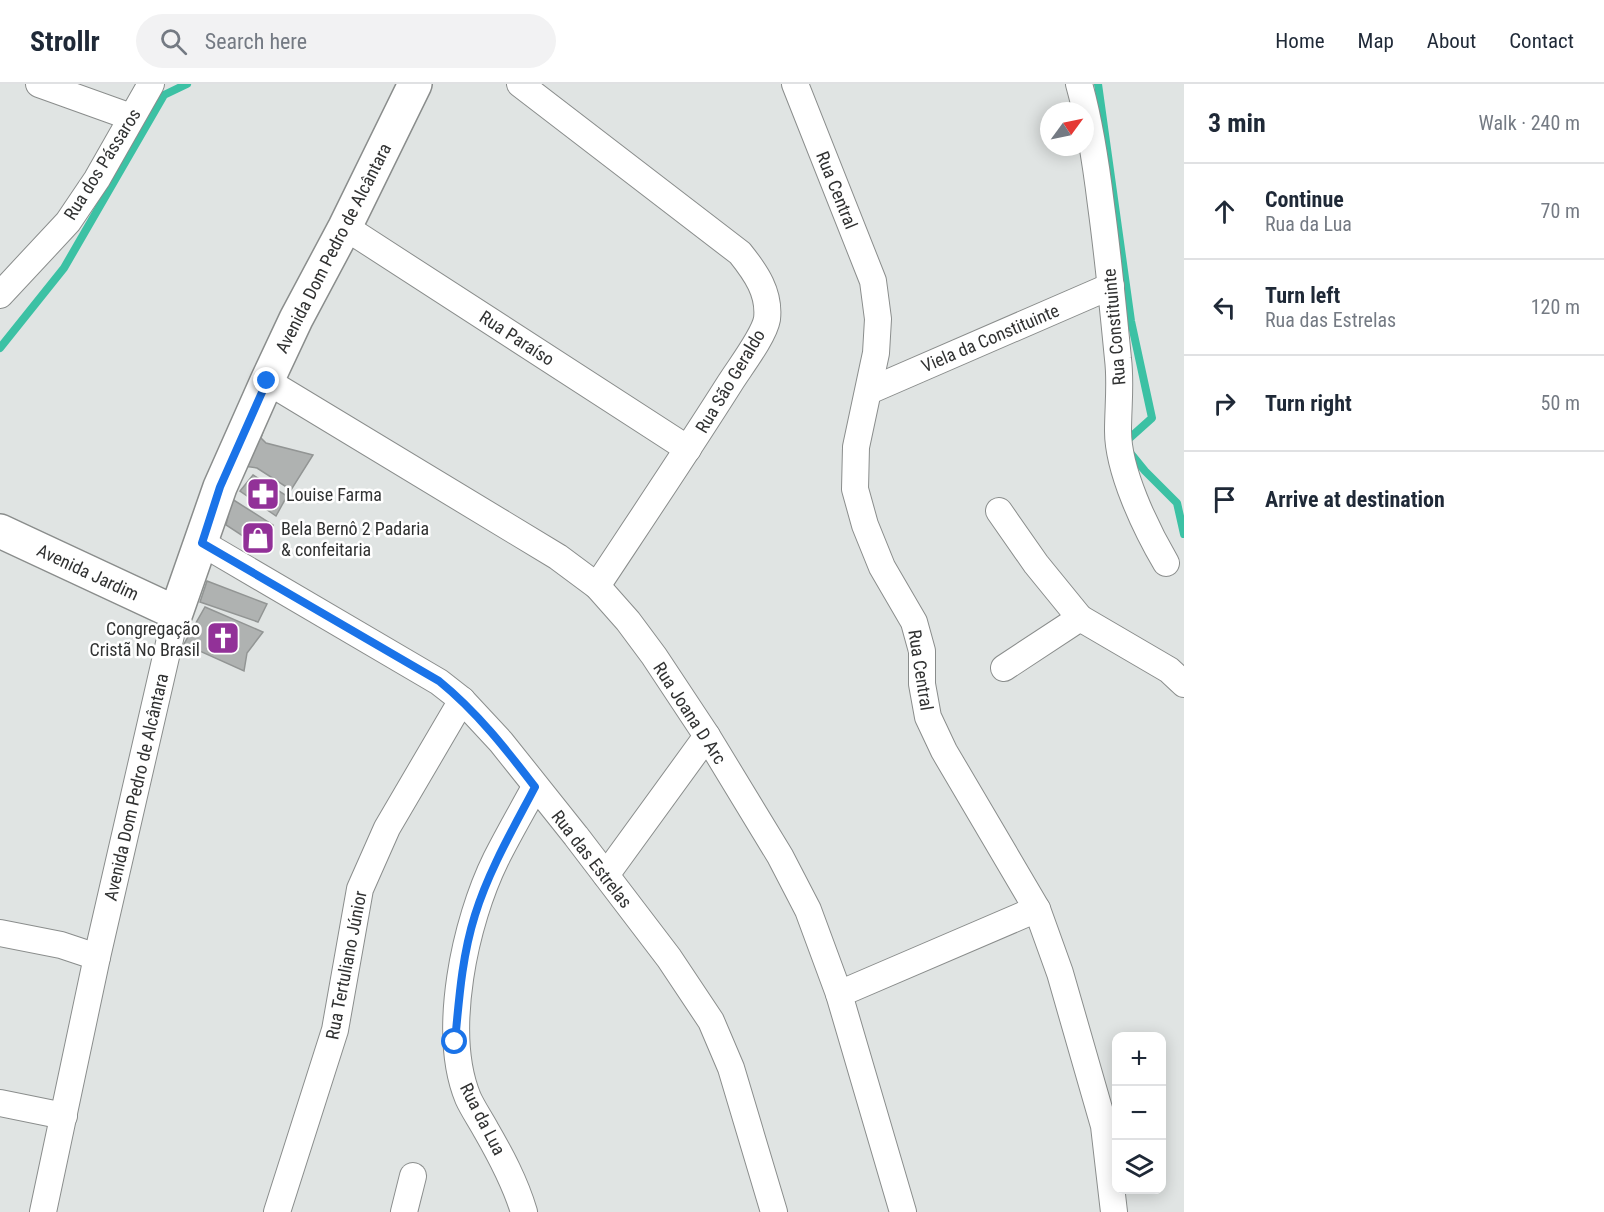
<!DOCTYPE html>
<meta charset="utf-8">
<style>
body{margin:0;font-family:"Roboto Condensed",sans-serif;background:#f2f2f3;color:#1f2937}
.controls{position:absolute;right:18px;bottom:18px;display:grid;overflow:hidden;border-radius:12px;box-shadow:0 3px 15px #0003}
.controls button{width:54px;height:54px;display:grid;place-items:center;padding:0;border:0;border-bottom:2px solid #e0e1e3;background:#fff;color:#1f2937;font:30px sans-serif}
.compass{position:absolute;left:1040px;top:18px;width:54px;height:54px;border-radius:50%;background:#fff;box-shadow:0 3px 15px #0003;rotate:57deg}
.stop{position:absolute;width:18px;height:18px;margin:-14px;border:4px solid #1a73e8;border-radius:50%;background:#fff}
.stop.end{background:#1a73e8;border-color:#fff;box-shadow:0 2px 6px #0008}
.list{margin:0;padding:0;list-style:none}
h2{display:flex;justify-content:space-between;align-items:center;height:78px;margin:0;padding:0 24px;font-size:26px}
h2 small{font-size:20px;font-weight:400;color:#747a83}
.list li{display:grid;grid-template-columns:39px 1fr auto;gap:18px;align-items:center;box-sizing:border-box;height:96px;padding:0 24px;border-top:2px solid #e0e1e3}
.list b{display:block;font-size:22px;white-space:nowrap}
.list p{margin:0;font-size:20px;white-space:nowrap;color:#747a83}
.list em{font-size:20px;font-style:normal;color:#747a83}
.icon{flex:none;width:33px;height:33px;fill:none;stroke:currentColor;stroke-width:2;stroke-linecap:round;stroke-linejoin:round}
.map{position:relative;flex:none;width:1184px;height:1128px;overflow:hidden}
header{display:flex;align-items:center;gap:36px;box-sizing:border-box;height:84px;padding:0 30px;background:#fff;border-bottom:2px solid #e0e1e3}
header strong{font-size:28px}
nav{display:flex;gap:33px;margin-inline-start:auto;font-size:21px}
.search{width:420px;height:54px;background:#f2f2f3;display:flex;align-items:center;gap:15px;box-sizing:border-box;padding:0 21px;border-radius:33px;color:#747a83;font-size:22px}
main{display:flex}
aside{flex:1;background:#fff}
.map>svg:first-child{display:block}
</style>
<header>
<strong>Strollr</strong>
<div class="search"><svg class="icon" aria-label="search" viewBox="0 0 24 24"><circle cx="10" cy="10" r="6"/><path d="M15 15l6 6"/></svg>Search here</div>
<nav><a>Home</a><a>Map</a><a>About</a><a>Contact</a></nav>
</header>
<main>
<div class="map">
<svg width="1184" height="1128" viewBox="0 0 1184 1128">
<rect width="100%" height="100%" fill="#e0e4e3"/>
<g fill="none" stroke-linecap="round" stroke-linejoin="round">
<!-- stream -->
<g stroke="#3cc1a4" stroke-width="8">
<polyline points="1098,0 1131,237 1152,334 1123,360 1145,387 1177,419 1184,450"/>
<polyline points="0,264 64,184 164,11 187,0"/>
</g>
</g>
<!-- building -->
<g fill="#afb2b1" stroke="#929594" stroke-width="1.5">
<polygon points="275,309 261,354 266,359 313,371 291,406 257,384 243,382"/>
<polygon points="253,391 287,412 276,432 240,407"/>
<polygon points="232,415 273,441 266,467 226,441"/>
<polygon points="207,497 267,520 258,538 200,518"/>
<polygon points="205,523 263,548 247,569 244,587 184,560"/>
</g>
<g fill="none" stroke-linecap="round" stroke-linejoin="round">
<!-- street casing -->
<g stroke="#8a8d8c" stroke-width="28">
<g id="street">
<polyline points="39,0 131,33"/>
<path d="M520,0L740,169C756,189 770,209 767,235C764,252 740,283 730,299C687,367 642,434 597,502"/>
<polyline points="795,0 873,197 878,235 876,269 856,363 855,405 865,441 882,483 914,538 922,567 922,600 928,633 944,667 1037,825 1060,889 1104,1042 1114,1128"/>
<path d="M1079,0C1090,39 1096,80 1101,121C1108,172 1113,223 1118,275C1121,299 1118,323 1118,347C1118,387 1146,445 1166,479"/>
<polyline points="345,143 688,365"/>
<polyline points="0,211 68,138 97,95 151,0"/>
<polyline points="267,297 558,473 597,502 628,537 654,572 707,652 780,772 808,826 839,910 903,1128"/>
<polyline points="869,307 1111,202"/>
<polyline points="999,427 1036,480 1080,534"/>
<polyline points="202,459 439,598 462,616 501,658 576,752 669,874 711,937 731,984 774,1128"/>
<polyline points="1004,584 1080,534 1169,586 1184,600"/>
<polyline points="606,791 707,652"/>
<polyline points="0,849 61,861 97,873"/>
<polyline points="839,910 1037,825"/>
<polyline points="0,1019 64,1032"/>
<polyline points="43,1128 97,873 176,529"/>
<polyline points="277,1128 335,946 360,805 387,744 462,616"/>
<polyline points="404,1128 413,1092"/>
<path d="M524,1128C515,1098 501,1072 486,1046C480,1035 473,1025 468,1014C441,948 465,838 496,775C508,751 522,727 535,703"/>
</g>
</g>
<!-- secondary casing -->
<g stroke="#8a8d8c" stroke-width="36">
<polyline id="secondary" points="0,447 176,529 220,403 267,297 296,235 345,143 415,0"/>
</g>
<!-- street -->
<use href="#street" stroke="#fff" stroke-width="26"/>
<!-- secondary -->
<use href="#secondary" stroke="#fff" stroke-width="33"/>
</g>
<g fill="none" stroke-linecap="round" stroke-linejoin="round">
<!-- route -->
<path stroke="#1a73e8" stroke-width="8" d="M267,297L220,403L202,459L439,597C477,628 506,665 535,703C513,745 489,786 475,831C462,872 459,915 455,958"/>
</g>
<!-- icons -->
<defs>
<g id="pharmacy-square" transform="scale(1.725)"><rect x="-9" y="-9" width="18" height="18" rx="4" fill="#923198" stroke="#fff"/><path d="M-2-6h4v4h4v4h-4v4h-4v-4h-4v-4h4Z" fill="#fff"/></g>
<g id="shop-square" transform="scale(1.725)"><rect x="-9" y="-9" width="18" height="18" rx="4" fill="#923198" stroke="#fff"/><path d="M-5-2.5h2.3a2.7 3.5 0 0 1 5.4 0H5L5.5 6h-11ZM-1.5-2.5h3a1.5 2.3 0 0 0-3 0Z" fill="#fff"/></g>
<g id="church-square" transform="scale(1.725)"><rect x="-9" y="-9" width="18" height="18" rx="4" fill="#923198" stroke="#fff"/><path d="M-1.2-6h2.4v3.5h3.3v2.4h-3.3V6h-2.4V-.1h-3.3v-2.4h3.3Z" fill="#fff"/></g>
</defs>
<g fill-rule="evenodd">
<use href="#pharmacy-square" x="263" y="410"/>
<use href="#shop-square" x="258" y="454"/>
<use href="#church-square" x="223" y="554"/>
</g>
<g text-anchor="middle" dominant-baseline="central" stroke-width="5" stroke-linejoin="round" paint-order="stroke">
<!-- street labels -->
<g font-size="18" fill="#313232" stroke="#fff">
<text transform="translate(102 80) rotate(-58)">Rua dos Pássaros</text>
<text transform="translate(837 106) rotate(68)">Rua Central</text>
<text transform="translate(333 164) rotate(-63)">Avenida Dom Pedro de Alcântara</text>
<text transform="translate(1114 243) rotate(-95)">Rua Constituinte</text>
<text transform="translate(517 254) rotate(33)">Rua Paraíso</text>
<text transform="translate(990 254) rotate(-23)">Viela da Constituinte</text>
<text transform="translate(730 297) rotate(-59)">Rua São Geraldo</text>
<text transform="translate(88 488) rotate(25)">Avenida Jardim</text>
<text transform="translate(921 586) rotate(81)">Rua Central</text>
<text transform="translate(690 629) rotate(57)">Rua Joana D Arc</text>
<text transform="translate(136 703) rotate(-77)">Avenida Dom Pedro de Alcântara</text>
<text transform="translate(592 775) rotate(52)">Rua das Estrelas</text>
<text transform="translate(346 881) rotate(-79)">Rua Tertuliano Júnior</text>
<text transform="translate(483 1035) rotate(63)">Rua da Lua</text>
</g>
<!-- poi labels -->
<g font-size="18" fill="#313232" stroke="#fff" text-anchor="start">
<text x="286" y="410">Louise Farma</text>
<text x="281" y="444">Bela Bernô 2 Padaria<tspan x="281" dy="21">&amp; confeitaria</tspan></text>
<text x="200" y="544" text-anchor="end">Congregação<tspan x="200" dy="21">Cristã No Brasil</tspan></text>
</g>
</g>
</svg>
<div class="controls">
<button>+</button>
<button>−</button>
<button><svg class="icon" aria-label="layers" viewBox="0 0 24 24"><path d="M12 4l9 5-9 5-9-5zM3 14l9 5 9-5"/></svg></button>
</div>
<svg class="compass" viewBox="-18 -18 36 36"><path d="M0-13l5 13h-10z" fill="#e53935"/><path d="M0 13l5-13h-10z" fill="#747a83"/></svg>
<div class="stop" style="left:455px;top:958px"></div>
<div class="stop end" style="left:267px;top:297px"></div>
</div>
<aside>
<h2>3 min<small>Walk · 240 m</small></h2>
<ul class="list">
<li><svg class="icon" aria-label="ahead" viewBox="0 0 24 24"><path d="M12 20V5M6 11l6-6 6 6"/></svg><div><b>Continue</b><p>Rua da Lua</p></div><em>70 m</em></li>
<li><svg class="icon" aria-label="left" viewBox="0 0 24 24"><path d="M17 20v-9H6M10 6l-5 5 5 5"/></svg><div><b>Turn left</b><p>Rua das Estrelas</p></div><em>120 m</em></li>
<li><svg class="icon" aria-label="right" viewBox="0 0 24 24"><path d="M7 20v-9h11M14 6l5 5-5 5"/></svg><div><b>Turn right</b></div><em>50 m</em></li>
<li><svg class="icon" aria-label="arrive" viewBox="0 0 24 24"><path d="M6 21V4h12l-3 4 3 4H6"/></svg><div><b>Arrive at destination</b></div></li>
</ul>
</aside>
</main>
